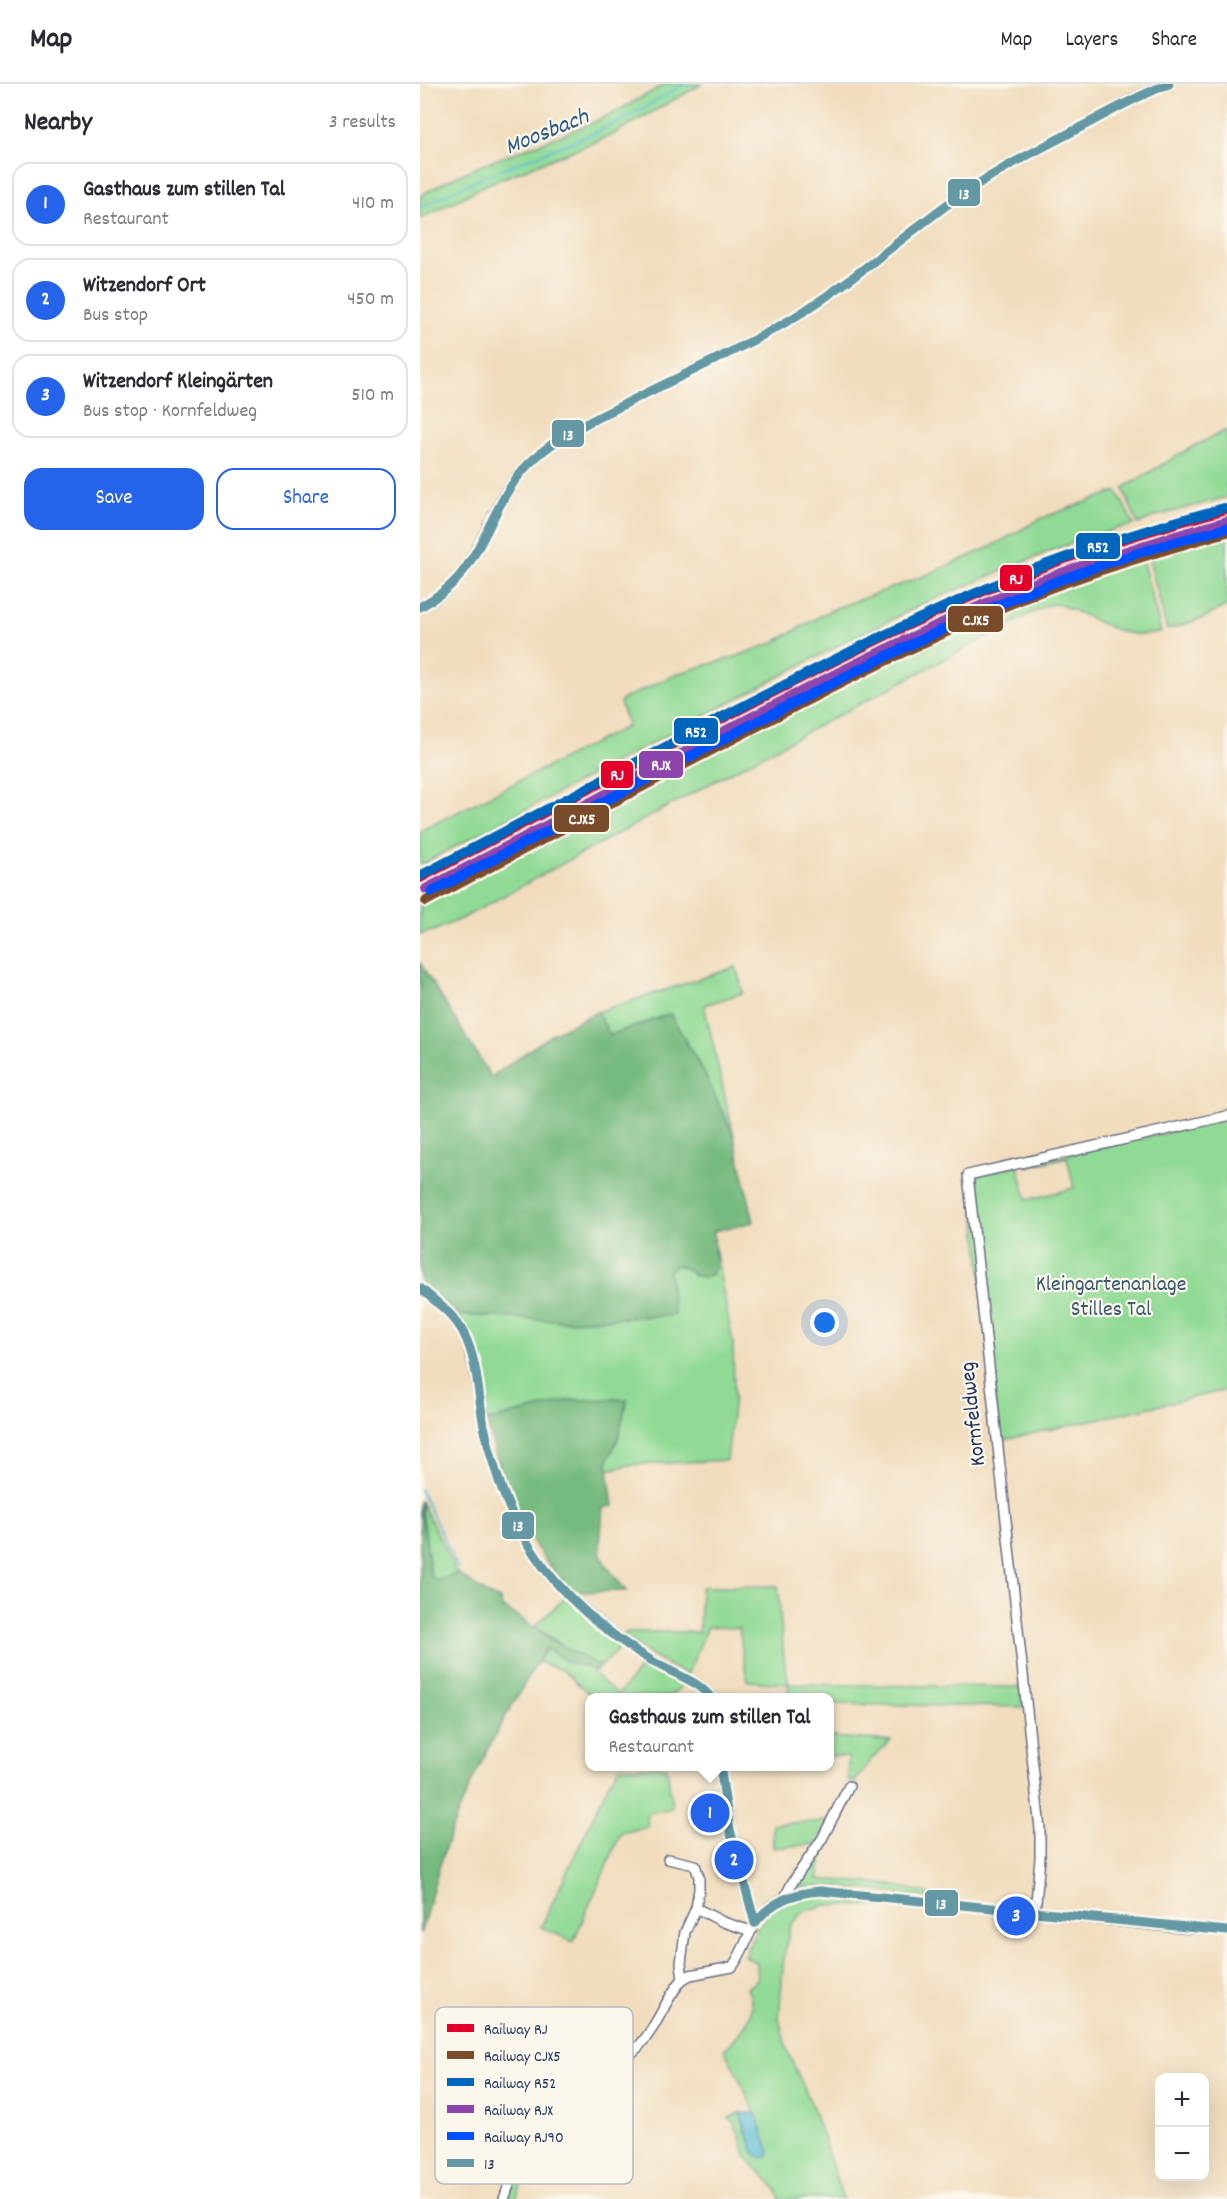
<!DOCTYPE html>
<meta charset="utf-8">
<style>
body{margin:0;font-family:Dekko,sans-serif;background:#f7f7f7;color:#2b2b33}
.controls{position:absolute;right:18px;bottom:18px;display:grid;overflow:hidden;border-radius:12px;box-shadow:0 6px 24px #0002}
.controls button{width:54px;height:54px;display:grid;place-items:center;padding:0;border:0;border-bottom:2px solid #e1e1e2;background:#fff;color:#2b2b33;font:30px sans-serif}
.you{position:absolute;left:405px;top:1239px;width:21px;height:21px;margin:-15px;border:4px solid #fff;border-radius:50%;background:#1a73e8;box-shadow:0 0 0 9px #1a73e833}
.badge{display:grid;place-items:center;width:39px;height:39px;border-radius:50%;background:#2563eb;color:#fff;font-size:20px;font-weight:700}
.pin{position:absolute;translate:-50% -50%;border:3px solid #fff;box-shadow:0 2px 6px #0006}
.popup{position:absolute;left:165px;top:1609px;width:249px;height:78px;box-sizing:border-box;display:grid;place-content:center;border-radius:12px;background:#fff;filter:drop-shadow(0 2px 4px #0005);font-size:20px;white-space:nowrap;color:#7c7c81}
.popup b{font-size:22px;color:#2b2b33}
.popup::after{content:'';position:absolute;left:50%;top:100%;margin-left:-12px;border:12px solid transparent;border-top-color:#fff}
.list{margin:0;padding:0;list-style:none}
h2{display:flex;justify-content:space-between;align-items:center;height:78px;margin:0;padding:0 24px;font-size:26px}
h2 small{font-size:20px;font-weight:400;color:#7c7c81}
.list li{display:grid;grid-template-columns:39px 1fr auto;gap:18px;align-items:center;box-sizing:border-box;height:84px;margin:0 12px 12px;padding:0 12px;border:2px solid #e1e1e2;border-radius:18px}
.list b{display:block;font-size:22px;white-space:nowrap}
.list p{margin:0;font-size:20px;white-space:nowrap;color:#7c7c81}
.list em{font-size:20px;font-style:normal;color:#7c7c81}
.actions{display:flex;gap:12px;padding:18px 24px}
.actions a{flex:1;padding:14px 0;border:2px solid #2563eb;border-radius:18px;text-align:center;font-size:21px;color:#2563eb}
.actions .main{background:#2563eb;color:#fff}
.map{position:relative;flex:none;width:807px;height:2115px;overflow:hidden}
header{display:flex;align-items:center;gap:36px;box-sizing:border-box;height:84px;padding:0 30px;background:#fff;border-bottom:2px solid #e1e1e2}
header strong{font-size:28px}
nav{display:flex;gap:33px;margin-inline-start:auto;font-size:21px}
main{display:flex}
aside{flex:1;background:#fff}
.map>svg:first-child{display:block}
</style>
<header>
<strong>Map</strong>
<nav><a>Map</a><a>Layers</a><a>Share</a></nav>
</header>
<main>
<aside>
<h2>Nearby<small>3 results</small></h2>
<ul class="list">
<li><span class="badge">1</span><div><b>Gasthaus zum stillen Tal</b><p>Restaurant</p></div><em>410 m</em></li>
<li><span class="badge">2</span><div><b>Witzendorf Ort</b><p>Bus stop</p></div><em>450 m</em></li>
<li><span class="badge">3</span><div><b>Witzendorf Kleingärten</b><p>Bus stop · Kornfeldweg</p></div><em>510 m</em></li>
</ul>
<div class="actions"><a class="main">Save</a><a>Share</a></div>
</aside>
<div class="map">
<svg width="807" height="2115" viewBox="0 0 807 2115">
<rect width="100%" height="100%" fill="#fbf7ec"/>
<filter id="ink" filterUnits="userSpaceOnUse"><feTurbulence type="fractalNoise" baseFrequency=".0167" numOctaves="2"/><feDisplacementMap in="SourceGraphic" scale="12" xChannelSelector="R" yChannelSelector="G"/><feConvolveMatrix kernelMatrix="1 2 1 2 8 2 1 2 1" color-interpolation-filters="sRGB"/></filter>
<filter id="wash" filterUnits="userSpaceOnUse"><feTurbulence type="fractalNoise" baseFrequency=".008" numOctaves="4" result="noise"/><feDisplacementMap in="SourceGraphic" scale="24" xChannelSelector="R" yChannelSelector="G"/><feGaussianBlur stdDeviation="1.35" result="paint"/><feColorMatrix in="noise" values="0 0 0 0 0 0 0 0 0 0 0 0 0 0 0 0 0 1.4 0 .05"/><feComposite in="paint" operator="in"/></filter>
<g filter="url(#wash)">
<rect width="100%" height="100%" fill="#f1ddbe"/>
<!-- green -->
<g fill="#91da95" stroke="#56847a" stroke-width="1.5">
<path d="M245,0H282L190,52L68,100L0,135V112C55,78 118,63 176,37C200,26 223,13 245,0Z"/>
<polygon points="807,346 807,413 733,433 718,440 703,404 772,363"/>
<polygon points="697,407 714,441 695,445 635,465 507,518 408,567 0,781 0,747 208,642 200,619 203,615 256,590 315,573 355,558 411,526 504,492 572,462 622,434"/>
<polygon points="807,442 807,521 786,533 747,546 726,462"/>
<path d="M719,464L741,548C702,558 678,535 643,522L634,520L625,522L315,686L43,834L13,847L0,850V814L466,570L519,544L598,510Z"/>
<polygon points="316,883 323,909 284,921 314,1052 283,987 250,930 190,952 177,928"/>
<polygon points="807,1035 807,1306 579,1357 552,1101 556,1092 598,1081 607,1116 654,1104 647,1073 607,1083 607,1080"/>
<polygon points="295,1164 313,1259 314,1313 307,1376 208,1381 188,1386 187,1378 198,1355 207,1315 150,1316 67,1337 39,1231 147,1237 254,1231 248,1186 256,1181 266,1183 273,1192 295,1182"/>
<polygon points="1,1417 37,1489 18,1497 11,1493"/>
<polygon points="358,1502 364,1576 369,1600 601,1603 603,1623 410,1620 410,1614 369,1613 368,1600 327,1597 319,1544 288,1543 267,1591 233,1573 204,1552 206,1548 279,1548 281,1503"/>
<polygon points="146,1513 200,1558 201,1562 181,1582 159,1573 115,1542"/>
<polygon points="127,1564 148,1578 176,1586 173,1589 198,1611 226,1577 266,1599 248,1613 173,1613 142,1586 118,1578"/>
<polygon points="410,1653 471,1657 451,1676 434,1699 428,1696 428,1673 410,1672"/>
<polygon points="199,1683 247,1683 252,1724 226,1730 228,1743 201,1749 153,1858 121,1843 189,1699"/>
<path d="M415,1736L416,1741L404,1769L398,1795C437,1799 485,1797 521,1816C478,1811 415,1797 374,1805L373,1801Z"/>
<polygon points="408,1737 396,1760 353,1764 352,1740"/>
<path d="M400,1811L519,1823L406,1821L382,1828L370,1843L364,1872L359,1935L367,1966L393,2024L423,2115H360C351,2092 343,2094 330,2077C320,2064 322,2045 309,2034L320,2029C324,2042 332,2080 349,2072L350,2068C337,2033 323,1999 304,1966C322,1948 340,1929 327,1904L337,1896V1879L324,1872C343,1829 351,1816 400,1811Z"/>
<path d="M179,2000H184L183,2004C142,2045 116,2056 96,2115H88C95,2097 102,2076 114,2060C131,2037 156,2018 179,2000Z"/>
</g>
<!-- forest -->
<g fill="#74ba7e" stroke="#48746e" stroke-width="1.5">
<path d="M0,879L71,993L132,950L177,928L190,951L250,930L283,987L314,1052L334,1138L294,1147L295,1182L291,1191C271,1197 273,1185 256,1181L249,1186L254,1231L147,1237L39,1231L0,1199Z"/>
<path d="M207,1315L198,1355L187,1378L193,1422L183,1424L180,1461L181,1471L185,1480L206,1507L153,1508C105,1462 82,1401 67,1337L150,1316Z"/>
<path d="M0,1416L11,1493L18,1497L37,1489L70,1512L80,1516L82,1523C115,1542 145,1567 181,1582L176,1586L148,1578L126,1564C89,1624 53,1687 29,1753C18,1784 10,1818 0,1850Z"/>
</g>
<!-- water -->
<path fill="#57bcd5" stroke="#39769a" stroke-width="1.5" d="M320,2029H336L350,2068L349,2072C343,2075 339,2073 334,2068Z"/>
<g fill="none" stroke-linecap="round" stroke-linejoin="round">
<!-- stream -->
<g stroke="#57bcd5" stroke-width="2">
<path d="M0,124C56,92 117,73 176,48C207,35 235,17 264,0"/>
<polyline points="0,1405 38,1484"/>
</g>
</g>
</g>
<g filter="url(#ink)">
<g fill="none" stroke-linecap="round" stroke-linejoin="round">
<!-- minor casing -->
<g stroke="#666c80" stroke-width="12">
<g id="minor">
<path d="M0,523C63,496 64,416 114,374C139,353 169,338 198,323C256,293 317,267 373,234C429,201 478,156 531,118C573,88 620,65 665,41C692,26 719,9 749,0"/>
<path d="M0,1204C16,1218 34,1230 44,1250C58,1278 58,1312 64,1342C73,1384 89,1429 111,1465C135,1506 194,1553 234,1578C252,1589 279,1595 291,1614"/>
<path d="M300,1682C304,1734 320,1790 335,1839"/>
<polyline points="248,1775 275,1781 279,1793 279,1805 276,1824 265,1848 261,1879 263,1895"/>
<polyline points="365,1813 372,1799 402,1755 429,1702"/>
<polyline points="276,1824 303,1838 331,1847"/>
<polyline points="615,1829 620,1774 620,1745 548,1091 807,1032"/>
<path d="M84,2115C102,2061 127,2035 171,2001C187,1988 204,1977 218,1963C238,1943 245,1914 263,1895L270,1891L312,1883C321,1872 325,1858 332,1845C349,1811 382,1806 417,1808L761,1844L807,1847"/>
</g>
</g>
<!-- minor -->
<use href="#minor" stroke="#fff" stroke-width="9"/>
<!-- bus-1 casing -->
<g stroke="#fbf7ec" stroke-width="14">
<g id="bus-1">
<path d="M0,523C14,515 26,507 37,495C69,458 77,407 115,374C140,351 173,336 203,321C259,292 319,267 373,234C428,201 476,158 528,120C569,90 616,67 661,43C690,28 718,11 749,0"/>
<path d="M0,1204C16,1218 34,1230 44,1250C58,1278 58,1311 64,1342C73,1385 88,1428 111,1465C140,1511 187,1550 234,1578C253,1590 276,1595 291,1614"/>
<polyline points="300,1682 309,1742 335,1839"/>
<path d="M335,1839C352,1817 373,1809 400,1807L807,1847"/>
</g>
</g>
<!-- bus-1 -->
<use href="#bus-1" stroke="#6498a4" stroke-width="9"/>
<!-- rail-1 casing -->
<g stroke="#fbf7ec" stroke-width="15">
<path id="rail-1" d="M0,794C91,746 182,698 273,650C384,592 496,533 613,487C676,462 741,443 807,425"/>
</g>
<!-- rail-2 casing -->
<g stroke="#fbf7ec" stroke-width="15">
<path id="rail-2" d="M6,817C106,764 206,711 307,658C408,605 510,552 617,509C679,485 743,466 807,448"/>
</g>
<!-- rail-3 casing -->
<g stroke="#fbf7ec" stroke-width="15">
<path id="rail-3" d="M0,792C105,737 209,682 314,627C411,577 508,527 609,487C673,462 738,442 804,424"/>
</g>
<!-- rail-4 casing -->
<g stroke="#fbf7ec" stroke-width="15">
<path id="rail-4" d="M6,805C98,756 190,707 282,659C392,601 502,544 617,498C679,474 743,455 807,437"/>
</g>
<!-- rail-5 casing -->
<g stroke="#fbf7ec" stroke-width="15">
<path id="rail-5" d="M11,808C105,759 198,710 292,661C400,605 508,548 622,503C682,479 744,460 807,444"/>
</g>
<!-- rail-1 -->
<use href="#rail-1" stroke="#e4002b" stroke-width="10"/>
<!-- rail-2 -->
<use href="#rail-2" stroke="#7a4b2a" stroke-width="10"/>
<!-- rail-3 -->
<use href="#rail-3" stroke="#0065bd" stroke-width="10"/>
<!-- rail-4 -->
<use href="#rail-4" stroke="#8e44ad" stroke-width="10"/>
<!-- rail-5 -->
<use href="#rail-5" stroke="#0050ff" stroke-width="10"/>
</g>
</g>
<g text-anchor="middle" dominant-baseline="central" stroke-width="4.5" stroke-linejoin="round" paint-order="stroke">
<!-- park labels -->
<g font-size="22" fill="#385a6c" stroke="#fbf7ec">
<text x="691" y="1201">Kleingartenanlage<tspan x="691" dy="25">Stilles Tal</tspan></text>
</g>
<!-- street labels -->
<g font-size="22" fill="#1b2f5e" stroke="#fbf7ec">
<text transform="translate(554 1330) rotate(-96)">Kornfeldweg</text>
</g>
<!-- water labels -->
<g font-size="24" font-style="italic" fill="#2d5982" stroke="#fbf7ec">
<text transform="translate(127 49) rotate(-22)">Moosbach</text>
</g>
</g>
<!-- legend -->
<rect x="15" y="1923" width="198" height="177" rx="9" fill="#fbf7ec" stroke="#b8bbc1" stroke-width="1.5"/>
<rect x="27" y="1940" width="27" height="8" fill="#e4002b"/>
<rect x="27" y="1967" width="27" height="8" fill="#7a4b2a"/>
<rect x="27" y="1994" width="27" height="8" fill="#0065bd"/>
<rect x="27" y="2021" width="27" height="8" fill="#8e44ad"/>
<rect x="27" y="2048" width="27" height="8" fill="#0050ff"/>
<rect x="27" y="2075" width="27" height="8" fill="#6498a4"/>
<g font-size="16" fill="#1b2f5e">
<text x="64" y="1950">Railway RJ</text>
<text x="64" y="1977">Railway CJX5</text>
<text x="64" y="2004">Railway R52</text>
<text x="64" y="2031">Railway RJX</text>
<text x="64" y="2058">Railway RJ90</text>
<text x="64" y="2085">13</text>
</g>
<g stroke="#fbf7ec" stroke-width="2">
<rect x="527" y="94" width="34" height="29" rx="6" fill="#6498a4"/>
<rect x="131" y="335" width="34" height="29" rx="6" fill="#6498a4"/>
<rect x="655" y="448" width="46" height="28" rx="6" fill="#0065bd"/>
<rect x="579" y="480" width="34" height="28" rx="6" fill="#e4002b"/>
<rect x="527" y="521" width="57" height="28" rx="6" fill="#7a4b2a"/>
<rect x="253" y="633" width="46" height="28" rx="6" fill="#0065bd"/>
<rect x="218" y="666" width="46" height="29" rx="6" fill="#8e44ad"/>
<rect x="180" y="676" width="34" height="29" rx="6" fill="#e4002b"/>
<rect x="133" y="720" width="57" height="29" rx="6" fill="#7a4b2a"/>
<rect x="81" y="1427" width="34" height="29" rx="6" fill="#6498a4"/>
<rect x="504" y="1805" width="35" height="28" rx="6" fill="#6498a4"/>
</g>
<g font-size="16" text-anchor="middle" font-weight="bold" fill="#fff">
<text x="544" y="115">13</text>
<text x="148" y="356">13</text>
<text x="678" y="468">R52</text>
<text x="596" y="500">RJ</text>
<text x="556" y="541">CJX5</text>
<text x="276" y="653">R52</text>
<text x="241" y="686">RJX</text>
<text x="197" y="696">RJ</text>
<text x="162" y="740">CJX5</text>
<text x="98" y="1447">13</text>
<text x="521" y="1825">13</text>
</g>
</svg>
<div class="controls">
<button>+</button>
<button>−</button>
</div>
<div class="you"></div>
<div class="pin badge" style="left:290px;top:1729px">1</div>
<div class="popup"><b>Gasthaus zum stillen Tal</b>Restaurant</div>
<div class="pin badge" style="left:314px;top:1776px">2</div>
<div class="pin badge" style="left:596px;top:1832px">3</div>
</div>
</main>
